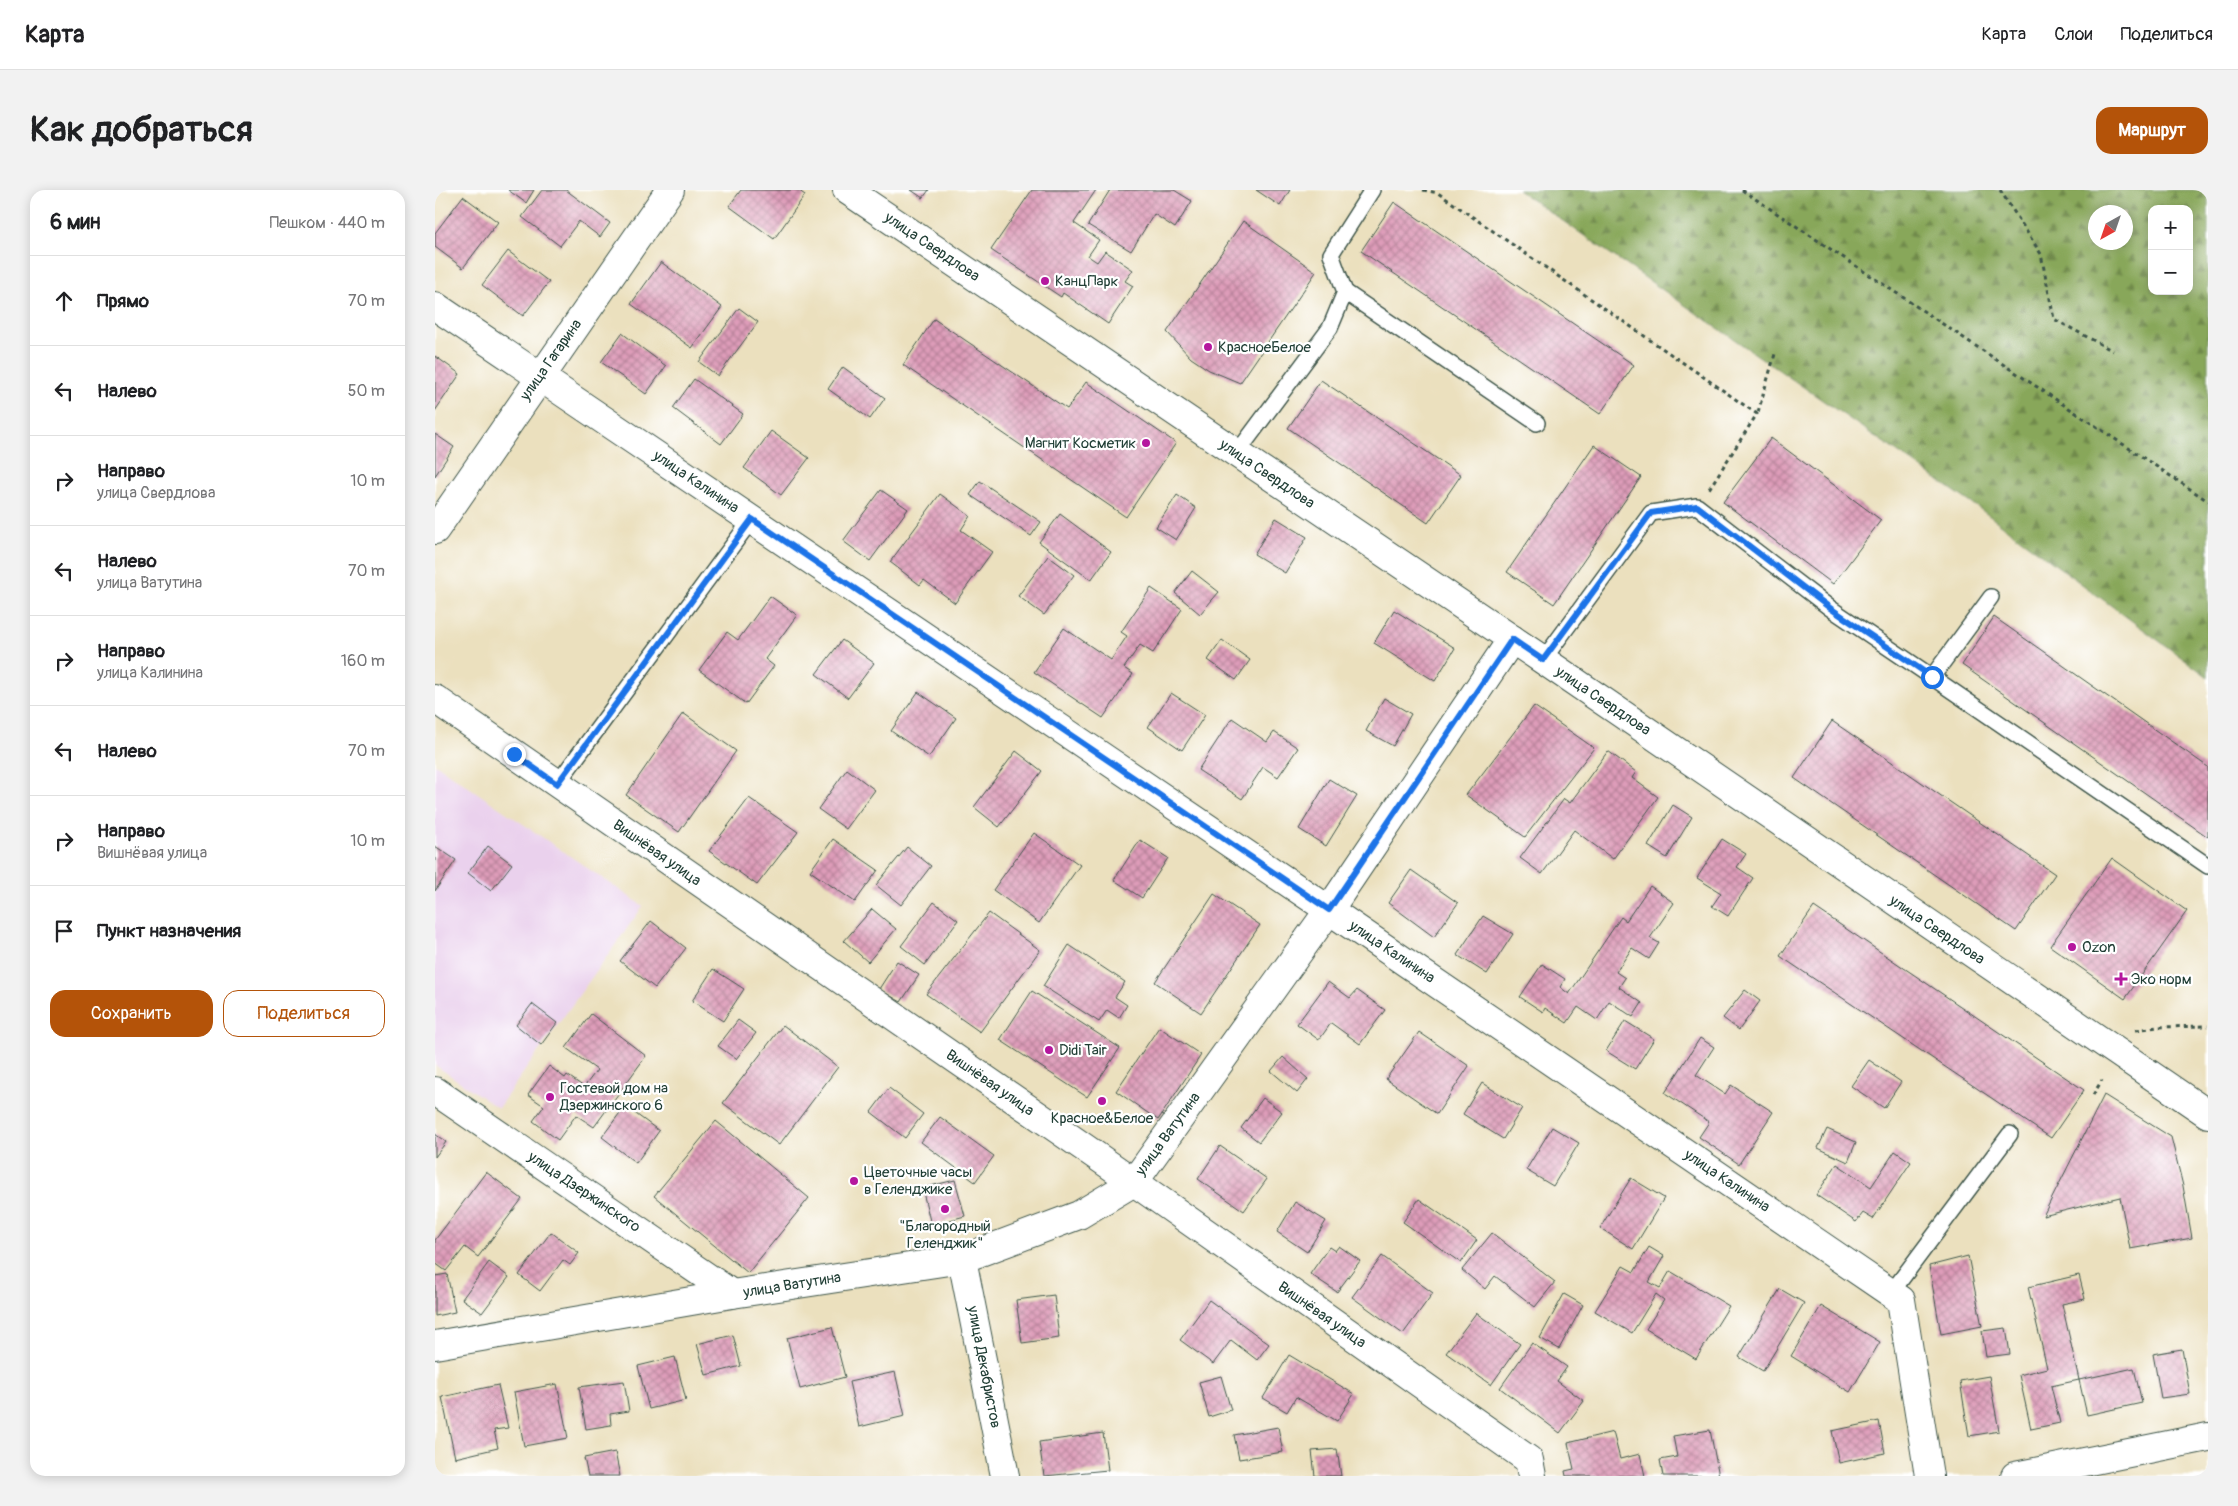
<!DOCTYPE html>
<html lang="ru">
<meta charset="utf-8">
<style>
body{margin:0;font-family:Pangolin,sans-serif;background:#f2f2f2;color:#202124}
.controls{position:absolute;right:15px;top:15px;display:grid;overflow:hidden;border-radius:10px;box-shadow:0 2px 12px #0003}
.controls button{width:45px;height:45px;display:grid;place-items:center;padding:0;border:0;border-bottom:1px solid #e0e0e0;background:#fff;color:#202124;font:25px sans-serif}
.compass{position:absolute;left:1653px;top:15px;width:45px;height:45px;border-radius:50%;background:#fff;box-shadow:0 2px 12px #0003;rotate:220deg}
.stop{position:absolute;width:15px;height:15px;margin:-11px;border:4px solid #1a73e8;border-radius:50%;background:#fff}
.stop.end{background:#1a73e8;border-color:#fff;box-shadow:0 1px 5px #0008}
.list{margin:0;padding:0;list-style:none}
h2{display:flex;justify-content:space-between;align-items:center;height:65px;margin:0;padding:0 20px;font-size:21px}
h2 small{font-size:16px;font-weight:400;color:#757577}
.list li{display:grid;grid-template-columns:32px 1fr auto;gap:15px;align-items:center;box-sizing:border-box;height:90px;padding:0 20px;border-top:1px solid #e0e0e0}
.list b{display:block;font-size:19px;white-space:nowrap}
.list p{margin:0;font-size:16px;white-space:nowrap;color:#757577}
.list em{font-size:16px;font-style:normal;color:#757577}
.actions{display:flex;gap:10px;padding:15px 20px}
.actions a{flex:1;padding:11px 0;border:1px solid #b45309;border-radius:15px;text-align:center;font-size:18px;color:#b45309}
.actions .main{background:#b45309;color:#fff}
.icon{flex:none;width:28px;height:28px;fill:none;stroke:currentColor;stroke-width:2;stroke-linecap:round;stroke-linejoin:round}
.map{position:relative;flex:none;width:1773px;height:1286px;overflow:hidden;border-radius:15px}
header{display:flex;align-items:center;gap:30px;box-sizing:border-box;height:70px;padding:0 25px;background:#fff;border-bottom:1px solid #e0e0e0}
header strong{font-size:24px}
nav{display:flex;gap:28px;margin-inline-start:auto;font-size:18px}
.intro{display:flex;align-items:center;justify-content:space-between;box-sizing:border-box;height:120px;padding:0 30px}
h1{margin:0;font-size:35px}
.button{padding:12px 22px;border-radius:15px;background:#b45309;color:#fff;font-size:18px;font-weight:700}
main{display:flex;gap:30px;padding:0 30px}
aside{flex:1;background:#fff;border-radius:15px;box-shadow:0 2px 12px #0003}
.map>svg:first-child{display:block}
</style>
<header>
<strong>Карта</strong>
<nav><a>Карта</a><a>Слои</a><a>Поделиться</a></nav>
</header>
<div class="intro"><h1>Как добраться</h1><a class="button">Маршрут</a></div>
<main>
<aside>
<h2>6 мин<small>Пешком · 440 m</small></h2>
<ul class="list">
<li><svg class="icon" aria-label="ahead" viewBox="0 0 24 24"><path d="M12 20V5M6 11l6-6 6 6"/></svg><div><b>Прямо</b></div><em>70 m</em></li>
<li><svg class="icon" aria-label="left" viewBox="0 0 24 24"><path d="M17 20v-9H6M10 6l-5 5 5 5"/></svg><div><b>Налево</b></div><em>50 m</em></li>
<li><svg class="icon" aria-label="right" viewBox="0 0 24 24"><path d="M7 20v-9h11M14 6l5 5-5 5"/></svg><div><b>Направо</b><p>улица Свердлова</p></div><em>10 m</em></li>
<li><svg class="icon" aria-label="left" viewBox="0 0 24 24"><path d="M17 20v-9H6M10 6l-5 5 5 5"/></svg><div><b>Налево</b><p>улица Ватутина</p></div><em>70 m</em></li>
<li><svg class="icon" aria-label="right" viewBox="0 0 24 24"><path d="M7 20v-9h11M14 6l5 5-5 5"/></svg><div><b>Направо</b><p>улица Калинина</p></div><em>160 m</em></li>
<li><svg class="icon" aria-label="left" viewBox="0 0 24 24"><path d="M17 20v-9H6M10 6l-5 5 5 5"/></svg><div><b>Налево</b></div><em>70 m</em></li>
<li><svg class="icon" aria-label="right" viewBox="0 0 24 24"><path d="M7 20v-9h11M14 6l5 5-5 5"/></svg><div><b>Направо</b><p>Вишнёвая улица</p></div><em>10 m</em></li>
<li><svg class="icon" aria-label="arrive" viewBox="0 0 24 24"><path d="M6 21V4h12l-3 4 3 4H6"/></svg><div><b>Пункт назначения</b></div></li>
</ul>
<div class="actions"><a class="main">Сохранить</a><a>Поделиться</a></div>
</aside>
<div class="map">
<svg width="1773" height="1286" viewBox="0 0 1773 1286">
<defs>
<pattern id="forest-firs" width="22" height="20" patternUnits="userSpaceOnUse" patternTransform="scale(1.25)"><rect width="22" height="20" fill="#88a75a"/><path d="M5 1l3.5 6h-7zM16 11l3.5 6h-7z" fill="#6f894b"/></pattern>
<pattern id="building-cross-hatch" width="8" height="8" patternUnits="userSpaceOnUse" patternTransform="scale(1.25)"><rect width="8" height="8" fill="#de9cb9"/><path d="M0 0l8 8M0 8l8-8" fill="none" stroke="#b38097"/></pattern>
</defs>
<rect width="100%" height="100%" fill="#fff"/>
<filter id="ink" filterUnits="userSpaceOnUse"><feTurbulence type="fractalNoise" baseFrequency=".02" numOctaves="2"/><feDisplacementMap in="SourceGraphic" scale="10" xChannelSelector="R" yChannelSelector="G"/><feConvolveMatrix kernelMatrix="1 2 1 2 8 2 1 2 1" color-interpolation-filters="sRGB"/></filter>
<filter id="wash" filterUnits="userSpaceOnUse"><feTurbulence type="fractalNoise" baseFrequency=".0096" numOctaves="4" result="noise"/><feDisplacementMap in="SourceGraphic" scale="20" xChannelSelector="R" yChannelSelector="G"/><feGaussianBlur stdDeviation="1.12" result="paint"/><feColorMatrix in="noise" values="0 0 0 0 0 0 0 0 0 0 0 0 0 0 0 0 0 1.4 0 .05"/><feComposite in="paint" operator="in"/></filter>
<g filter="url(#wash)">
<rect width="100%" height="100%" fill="#ebe0be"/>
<!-- built -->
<polygon fill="#ead1ed" points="0,574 208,716 63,918 0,875"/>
<!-- forest -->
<path fill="url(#forest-firs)" stroke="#547247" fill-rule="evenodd" d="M1083,0H1773V487L1545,319ZM1717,19H1754V101H1717ZM1660,22H1690V52H1660Z"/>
<g id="blocks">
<!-- building -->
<g fill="url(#building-cross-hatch)">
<polygon points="73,0 99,0 91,13"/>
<polygon points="107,0 131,0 175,33 165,47 144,31 125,56 87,27"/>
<polygon points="306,0 363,0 370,5 339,49 294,16"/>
<polygon points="476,0 494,0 488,8"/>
<polygon points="597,0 661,0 639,33 664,50 653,66 662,72 670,61 698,80 690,91 698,96 673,134 628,103 626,107 556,60"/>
<polygon points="675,0 739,0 757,11 740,38 719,24 696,61 653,35"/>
<polygon points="821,0 855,0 845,16"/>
<polygon points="28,6 63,32 28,78 0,57 0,43"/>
<polygon points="959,12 1199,175 1165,224 926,61"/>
<polygon points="808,31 881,82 805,193 774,180 756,168 732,142"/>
<polygon points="73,61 114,92 88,126 47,95"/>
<polygon points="226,72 287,117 257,158 196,114"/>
<polygon points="304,118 323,132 283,186 264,172"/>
<polygon points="499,129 632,219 651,192 741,253 691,327 468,175"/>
<polygon points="187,143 231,176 211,204 166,172"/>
<polygon points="0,166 25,184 0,221"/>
<polygon points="408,177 450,208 435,229 393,199"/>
<polygon points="259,189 308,224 286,254 238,218"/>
<polygon points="886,190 1026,285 993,333 853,238"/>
<polygon points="336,241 374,268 346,305 309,278"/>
<polygon points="0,244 19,257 0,286"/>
<polygon points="1336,248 1446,330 1398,394 1288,312"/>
<polygon points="1159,255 1206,287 1119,414 1072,382"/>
<polygon points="545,291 606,332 596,346 535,305"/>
<polygon points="446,300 473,319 435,371 408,351"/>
<polygon points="505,304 535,326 526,340 557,362 520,413 489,390 485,395 455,372"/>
<polygon points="742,305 761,318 741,350 721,337"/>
<polygon points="625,324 676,362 656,390 604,352"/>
<polygon points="841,328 872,347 850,383 819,364"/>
<polygon points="613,366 639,385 609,425 583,406"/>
<polygon points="757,381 784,402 765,424 740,403"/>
<polygon points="716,398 747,419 718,463 705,455 689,478 698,484 668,528 599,482 629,438 676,470 692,446 686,442"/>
<polygon points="335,406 362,425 330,469 339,476 311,514 264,480 292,442 303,450"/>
<polygon points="959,420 1020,458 1000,491 939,453"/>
<polygon points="1559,427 1773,577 1773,647 1527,475"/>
<polygon points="407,450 439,473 413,508 381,484"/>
<polygon points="787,450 815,470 801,490 773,470"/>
<polygon points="483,502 521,528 494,567 456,541"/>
<polygon points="736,503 770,525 747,560 713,537"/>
<polygon points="949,508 976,524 958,556 931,541"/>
<polygon points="1099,516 1159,558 1090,647 1031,605"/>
<polygon points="248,523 301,561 244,642 191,605"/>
<polygon points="797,528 832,552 839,542 863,558 843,587 828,577 807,609 763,580"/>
<polygon points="1397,531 1620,684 1581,741 1359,588"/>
<polygon points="581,561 607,581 564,637 539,617"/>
<polygon points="1173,561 1201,582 1197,588 1223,607 1178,669 1139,640 1107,684 1085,668 1129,609 1135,613"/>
<polygon points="412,579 440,600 411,639 383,619"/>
<polygon points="894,589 922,606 891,656 864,639"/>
<polygon points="314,608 363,642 322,695 274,661"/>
<polygon points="1238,615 1257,627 1232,668 1213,656"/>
<polygon points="599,643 645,675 604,733 558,700"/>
<polygon points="398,649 443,680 420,712 375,681"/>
<polygon points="1287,649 1311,664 1302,677 1318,688 1293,726 1277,716 1286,703 1262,688"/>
<polygon points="705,650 733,668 707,708 679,690"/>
<polygon points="0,656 21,670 0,701"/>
<polygon points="53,656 77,674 56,701 33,683"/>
<polygon points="472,657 496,676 466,715 441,695"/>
<polygon points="1677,668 1752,721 1690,809 1615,756"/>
<polygon points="976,680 1023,713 999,747 953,713"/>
<polygon points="1215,696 1239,713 1215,748 1224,753 1214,769 1197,758 1181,782 1190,788 1184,797 1207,813 1198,827 1174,811 1162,830 1143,817 1132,833 1110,818 1108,822 1085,807 1107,774 1130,789 1125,797 1134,804 1186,727 1191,731"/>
<polygon points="779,704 825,735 766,823 720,792"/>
<polygon points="499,712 523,730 490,775 466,756"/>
<polygon points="1379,717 1649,900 1616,948 1345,766"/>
<polygon points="437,719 461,739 433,772 409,751"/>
<polygon points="554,723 605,760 545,842 491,804"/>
<polygon points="1048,726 1078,744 1052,784 1022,765"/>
<polygon points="216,731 251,758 220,798 185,771"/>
<polygon points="634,755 690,792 680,807 692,815 684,828 672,820 664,832 608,796"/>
<polygon points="462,771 484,785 466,812 444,799"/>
<polygon points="278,779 309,799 288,831 257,811"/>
<polygon points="893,792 915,808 922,800 950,820 925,854 896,833 884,850 862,834"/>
<polygon points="1310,800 1325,811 1304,840 1288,828"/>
<polygon points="597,801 685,858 652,907 565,850"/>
<polygon points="97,814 122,833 106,855 81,835"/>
<polygon points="156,824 211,866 159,937 141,925 123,950 98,931 109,916 93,905 114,876 130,888 132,885 149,897 162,880 131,858"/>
<polygon points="303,830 321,843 301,869 283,856"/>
<polygon points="1190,831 1219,849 1200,879 1171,861"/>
<polygon points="348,835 403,877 344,955 288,913"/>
<polygon points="724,837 766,865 723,930 681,901"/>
<polygon points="984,842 1034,876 1002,924 951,889"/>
<polygon points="1265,848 1279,857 1261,885 1290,904 1296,895 1338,922 1304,974 1264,947 1274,932 1230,903"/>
<polygon points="848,867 873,889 862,903 836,881"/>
<polygon points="1434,870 1466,892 1449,918 1416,896"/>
<polygon points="1047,893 1087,918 1068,949 1028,924"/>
<polygon points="454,898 488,924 470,948 436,922"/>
<polygon points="1669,905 1736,947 1748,996 1757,1048 1695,1059 1685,1007 1608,1026"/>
<polygon points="828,908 847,922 824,952 806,938"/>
<polygon points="190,916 224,941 201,973 167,947"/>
<polygon points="505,927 559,966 540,992 486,952"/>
<polygon points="281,931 374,1008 313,1083 219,1006"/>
<polygon points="1117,937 1144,953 1118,996 1091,980"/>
<polygon points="1392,939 1421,952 1413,972 1383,958"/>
<polygon points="0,944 11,952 0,967"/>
<polygon points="785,956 832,989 809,1021 763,989"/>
<polygon points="1460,961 1476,972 1438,1029 1428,1023 1421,1032 1381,1005 1402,974 1436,997"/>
<polygon points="51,982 87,1009 43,1067 30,1057 11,1081 0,1073 0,1050"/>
<polygon points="1196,988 1229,1008 1198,1059 1165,1038"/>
<polygon points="520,990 530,1026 496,1035 487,998"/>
<polygon points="984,1009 1042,1050 1026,1073 968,1032"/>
<polygon points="860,1012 891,1031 872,1062 842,1042"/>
<polygon points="116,1042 144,1063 135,1075 128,1070 105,1101 84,1085"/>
<polygon points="1057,1043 1120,1092 1100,1117 1060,1086 1050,1099 1027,1080"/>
<polygon points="904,1056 925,1071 902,1102 875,1084 894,1057 900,1061"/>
<polygon points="1214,1057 1229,1066 1214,1092 1225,1098 1235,1081 1294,1116 1261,1169 1211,1139 1229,1110 1221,1104 1197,1143 1160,1121 1188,1076 1199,1082"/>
<polygon points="947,1066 998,1103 968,1144 917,1107"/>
<polygon points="1533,1066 1547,1136 1506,1144 1494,1076"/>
<polygon points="54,1072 74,1087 47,1123 27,1109"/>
<polygon points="12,1084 20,1122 0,1126 0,1086"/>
<polygon points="1644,1085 1650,1109 1627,1114 1644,1190 1616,1196 1625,1233 1596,1239 1584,1185 1612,1178 1593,1097"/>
<polygon points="1345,1099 1369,1113 1328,1181 1304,1167"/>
<polygon points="1129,1104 1148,1115 1124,1159 1105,1148"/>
<polygon points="619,1105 624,1148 587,1153 581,1110"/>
<polygon points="774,1110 834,1154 822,1170 796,1150 778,1174 745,1150"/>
<polygon points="1386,1116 1445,1152 1415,1202 1356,1166"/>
<polygon points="1041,1123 1085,1154 1056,1195 1011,1163"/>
<polygon points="397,1137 410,1187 365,1199 352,1148"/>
<polygon points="1571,1138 1575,1164 1551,1167 1547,1141"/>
<polygon points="298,1145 306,1176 271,1185 262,1154"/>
<polygon points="1097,1153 1132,1177 1122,1191 1149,1211 1125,1243 1065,1198"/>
<polygon points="1747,1159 1755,1204 1726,1208 1718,1164"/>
<polygon points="854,1165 919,1204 902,1231 861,1207 852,1222 828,1208"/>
<polygon points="240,1167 251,1210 214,1219 203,1176"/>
<polygon points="1699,1178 1707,1213 1652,1225 1644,1190"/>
<polygon points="460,1182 470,1226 424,1237 414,1192"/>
<polygon points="786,1186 796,1220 774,1227 764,1192"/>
<polygon points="1554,1186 1564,1241 1534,1246 1525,1191"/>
<polygon points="189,1191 194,1221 175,1224 176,1235 151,1239 144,1197"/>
<polygon points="122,1194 133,1248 89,1256 79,1202"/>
<polygon points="63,1195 73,1238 59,1240 63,1258 20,1268 7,1207"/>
<polygon points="1444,1231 1450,1263 1404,1273 1397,1241"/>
<polygon points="843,1237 848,1262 804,1269 799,1245"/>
<polygon points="1275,1240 1284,1286 1228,1286 1225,1270 1242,1267 1238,1246"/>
<polygon points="1178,1242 1185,1269 1205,1264 1210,1286 1131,1286 1130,1281 1139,1279 1133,1253"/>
<polygon points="668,1243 673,1280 609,1286 604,1252"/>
<polygon points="902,1259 906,1286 880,1286 877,1261"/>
<polygon points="180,1262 185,1286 153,1286 149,1268"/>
</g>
</g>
</g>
<g filter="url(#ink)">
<use href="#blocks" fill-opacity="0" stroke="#3e5549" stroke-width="1"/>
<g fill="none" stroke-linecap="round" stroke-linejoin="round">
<!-- lane casing -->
<g stroke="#3e5549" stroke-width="18">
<g id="lane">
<polyline points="910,102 1102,233"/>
<polyline points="802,263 895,138 910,102 896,64 937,0"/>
<polyline points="1556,407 1497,487 1773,676"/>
<polyline points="1108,470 1216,323 1262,316 1395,418 1497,487"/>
<polyline points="122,594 317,329"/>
<polyline points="1456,1103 1575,944"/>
</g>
</g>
<!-- street casing -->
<g stroke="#3e5549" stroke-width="30">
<g id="street">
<polyline points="412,0 1108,470 1773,924"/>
<polyline points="0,116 894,720 1466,1110 1494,1286"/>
<polyline points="0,340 235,0"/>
<polyline points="0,509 699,992 1094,1270 1097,1286"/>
<polyline points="0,901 297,1104"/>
<polyline points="527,1069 570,1286"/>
<polyline points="0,1155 297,1104 527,1069 644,1025 699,992 894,720 1077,449"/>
<polyline points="1580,1286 1773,1247"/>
</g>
</g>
<!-- path -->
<g stroke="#3e5549" stroke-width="3" stroke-dasharray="4 4" stroke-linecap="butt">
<polyline points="988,0 1003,3 1322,224 1274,299"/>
<polyline points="1307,0 1773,311"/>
<polyline points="1565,0 1606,64 1619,129 1678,161"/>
<polyline points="1323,222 1340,164"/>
<polyline points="1701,840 1722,837 1773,836"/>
<polyline points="1658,905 1667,890"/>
</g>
<!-- lane -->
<use href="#lane" stroke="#fff" stroke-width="15"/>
<!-- street -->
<use href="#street" stroke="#fff" stroke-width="28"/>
</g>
</g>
<g fill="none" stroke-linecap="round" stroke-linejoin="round" filter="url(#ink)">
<!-- route -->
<polyline stroke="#1a73e8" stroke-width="6" points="79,564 122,594 317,329 894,720 1077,449 1108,470 1216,323 1262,316 1395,418 1497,487"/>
</g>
<!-- markers -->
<g fill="#b5179e" stroke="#fff" stroke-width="2">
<circle cx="610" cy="91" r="5"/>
<circle cx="773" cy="157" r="5"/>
<circle cx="711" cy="253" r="5"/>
<circle cx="1637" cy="757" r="5"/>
<path d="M1683.5 781.5h5v5h5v5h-5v5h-5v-5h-5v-5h5z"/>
<circle cx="614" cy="860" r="5"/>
<circle cx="115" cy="907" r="5"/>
<circle cx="667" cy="911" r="5"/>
<circle cx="419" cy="991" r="5"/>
<circle cx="510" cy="1019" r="5"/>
</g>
<g text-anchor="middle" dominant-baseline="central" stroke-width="4.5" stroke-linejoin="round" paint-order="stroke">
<!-- street labels -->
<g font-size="15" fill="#1f3d34" stroke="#fff">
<text transform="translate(497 57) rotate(34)">улица Свердлова</text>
<text transform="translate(116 170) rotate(-55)">улица Гагарина</text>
<text transform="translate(832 284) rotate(34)">улица Свердлова</text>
<text transform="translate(261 292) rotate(34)">улица Калинина</text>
<text transform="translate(1168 511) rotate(34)">улица Свердлова</text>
<text transform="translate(222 663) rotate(35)">Вишнёвая улица</text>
<text transform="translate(1502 740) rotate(34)">улица Свердлова</text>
<text transform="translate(957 762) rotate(34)">улица Калинина</text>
<text transform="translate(555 893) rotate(35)">Вишнёвая улица</text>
<text transform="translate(733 944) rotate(-54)">улица Ватутина</text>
<text transform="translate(1292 991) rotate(34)">улица Калинина</text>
<text transform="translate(149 1002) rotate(34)">улица Дзержинского</text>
<text transform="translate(357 1095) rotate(-9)">улица Ватутина</text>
<text transform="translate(887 1125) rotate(35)">Вишнёвая улица</text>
<text transform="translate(549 1177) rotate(79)">улица Декабристов</text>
</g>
<!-- poi labels -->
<g font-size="15" fill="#1f3d34" stroke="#fff" text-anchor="start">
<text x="620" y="91">КанцПарк</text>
<text x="783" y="157">КрасноеБелое</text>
<text x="701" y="253" text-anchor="end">Магнит Косметик</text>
<text x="1647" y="757">Ozon</text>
<text x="1696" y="789">Эко норм</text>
<text x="624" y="860">Didi Tair</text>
<text x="125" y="898">Гостевой дом на<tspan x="125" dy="17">Дзержинского 6</tspan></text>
<text x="667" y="928" text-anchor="middle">Красное&amp;Белое</text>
<text x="429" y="982">Цветочные часы<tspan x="429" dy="17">в Геленджике</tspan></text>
<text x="510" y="1036" text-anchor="middle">"Благородный<tspan x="510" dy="17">Геленджик"</tspan></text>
</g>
</g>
</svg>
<div class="controls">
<button>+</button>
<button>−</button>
</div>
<svg class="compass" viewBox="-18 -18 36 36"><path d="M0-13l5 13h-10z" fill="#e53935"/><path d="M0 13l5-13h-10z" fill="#757577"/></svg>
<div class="stop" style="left:1497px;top:487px"></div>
<div class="stop end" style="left:79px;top:564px"></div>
</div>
</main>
